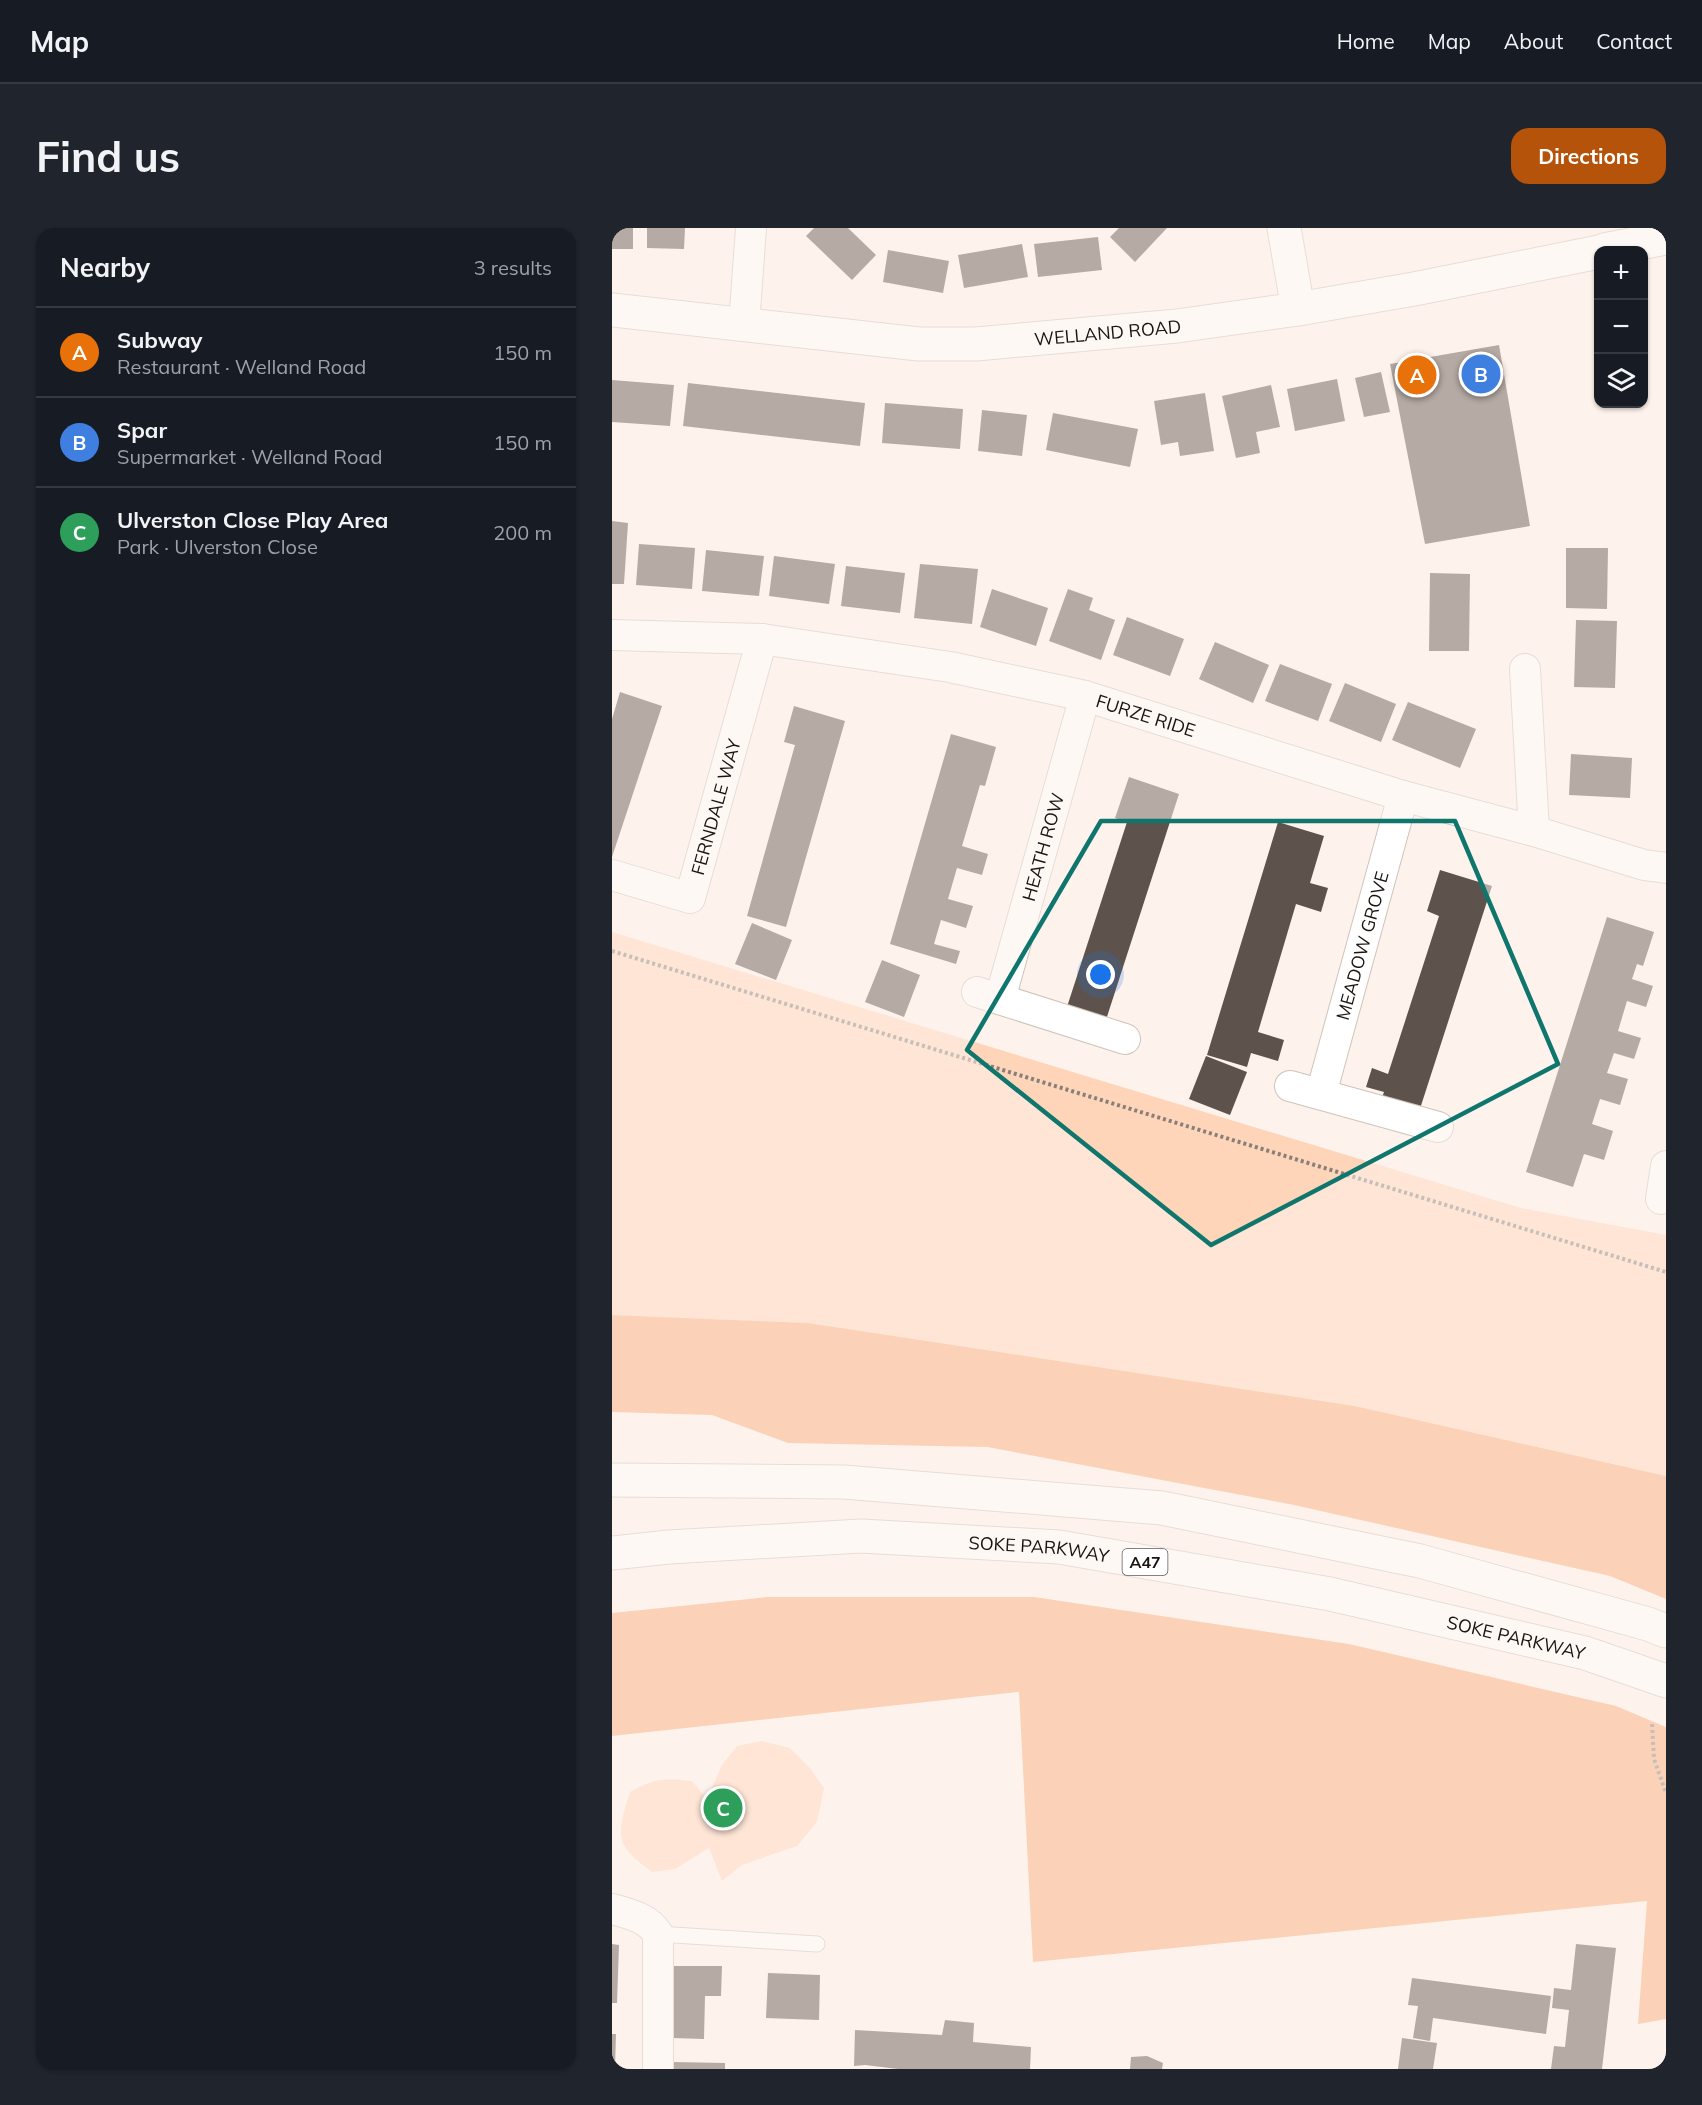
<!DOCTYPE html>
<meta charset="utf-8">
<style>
body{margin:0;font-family:Mulish,sans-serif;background:#20242c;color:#f1f3f6}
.controls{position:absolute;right:18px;top:18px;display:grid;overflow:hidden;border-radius:12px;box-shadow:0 2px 4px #0004}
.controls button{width:54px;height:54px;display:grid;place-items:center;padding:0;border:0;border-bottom:2px solid #363941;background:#171b24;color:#f1f3f6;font:30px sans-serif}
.you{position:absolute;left:489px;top:747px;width:21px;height:21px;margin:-15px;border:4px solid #fff;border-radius:50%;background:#1a73e8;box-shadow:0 0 0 9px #1a73e833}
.badge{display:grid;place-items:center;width:39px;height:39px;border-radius:50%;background:#b45309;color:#fff;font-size:20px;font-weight:700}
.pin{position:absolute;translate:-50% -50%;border:3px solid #fff;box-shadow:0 2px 6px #0006}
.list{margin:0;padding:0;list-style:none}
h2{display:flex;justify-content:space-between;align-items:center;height:78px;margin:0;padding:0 24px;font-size:26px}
h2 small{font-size:20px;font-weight:400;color:#9ea1a6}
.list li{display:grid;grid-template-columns:39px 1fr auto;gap:18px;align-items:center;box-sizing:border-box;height:90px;padding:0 24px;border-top:2px solid #363941}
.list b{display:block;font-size:22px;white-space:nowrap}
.list p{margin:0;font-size:20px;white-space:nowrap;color:#9ea1a6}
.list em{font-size:20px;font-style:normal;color:#9ea1a6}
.icon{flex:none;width:33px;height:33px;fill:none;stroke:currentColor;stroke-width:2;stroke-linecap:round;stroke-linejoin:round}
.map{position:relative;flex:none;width:1054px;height:1841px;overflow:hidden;border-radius:18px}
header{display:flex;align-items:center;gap:36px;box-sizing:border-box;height:84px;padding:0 30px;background:#171b24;border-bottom:2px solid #363941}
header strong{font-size:28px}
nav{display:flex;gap:33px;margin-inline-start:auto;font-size:21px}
.intro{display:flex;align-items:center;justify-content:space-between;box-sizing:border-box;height:144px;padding:0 36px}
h1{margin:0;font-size:42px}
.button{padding:15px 27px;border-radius:18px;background:#b45309;color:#fff;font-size:21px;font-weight:700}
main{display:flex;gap:36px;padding:0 36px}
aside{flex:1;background:#171b24;border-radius:18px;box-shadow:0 2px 4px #0004}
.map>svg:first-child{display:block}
</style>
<header>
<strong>Map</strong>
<nav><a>Home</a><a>Map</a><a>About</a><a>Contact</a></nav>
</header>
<div class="intro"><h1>Find us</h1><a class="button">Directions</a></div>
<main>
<aside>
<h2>Nearby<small>3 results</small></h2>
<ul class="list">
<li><span class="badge" style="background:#e8710a">A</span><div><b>Subway</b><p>Restaurant · Welland Road</p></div><em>150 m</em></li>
<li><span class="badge" style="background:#3f7fe0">B</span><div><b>Spar</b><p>Supermarket · Welland Road</p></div><em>150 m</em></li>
<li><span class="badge" style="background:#2e9e5b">C</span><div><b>Ulverston Close Play Area</b><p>Park · Ulverston Close</p></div><em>200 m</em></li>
</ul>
</aside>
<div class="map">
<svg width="1054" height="1841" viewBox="0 0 1054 1841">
<rect width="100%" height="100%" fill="#fef3ec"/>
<!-- green -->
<g fill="#fed5b9">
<polygon points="0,704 909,980 1054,1007 1054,1248 743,1178 196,1095 0,1087"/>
<path d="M150,1513L178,1520L197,1539L212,1560L205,1594L185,1618L130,1637L110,1653L97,1620L63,1641L40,1644C30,1636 13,1625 10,1612C6,1599 14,1577 18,1564C42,1550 53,1550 80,1553L95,1571L110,1537L125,1518Z"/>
</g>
<!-- forest -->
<g fill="#f8ac77">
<polygon points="0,1087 196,1095 743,1178 1054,1248 1054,1371 998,1348 682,1277 375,1219 176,1215 100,1187 0,1184"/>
<polygon points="156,1369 422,1369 737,1416 1004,1478 1054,1499 1054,1791 1026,1796 1035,1673 421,1734 407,1464 0,1508 0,1385"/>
</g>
<!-- building -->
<g fill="#5e534c">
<rect x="0" y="0" width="21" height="21"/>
<polygon points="35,0 73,0 72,21 35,20"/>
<polygon points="202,0 236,0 264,27 240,52 194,8"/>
<polygon points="507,0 555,0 523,34 498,9"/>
<polygon points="486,9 490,42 426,49 422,16"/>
<polygon points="410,16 416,49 352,60 346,27"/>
<polygon points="276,22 337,33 331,65 271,54"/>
<polygon points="887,117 918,298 813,316 778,136"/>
<polygon points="769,144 778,184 752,189 743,150"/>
<polygon points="725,151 733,193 683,203 675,161"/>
<polygon points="0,152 62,157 58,198 0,194"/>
<polygon points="76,155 253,175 248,218 71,198"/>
<polygon points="659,157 668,199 644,204 648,225 624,230 610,168"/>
<polygon points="593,165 602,223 568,228 566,214 549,217 542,173"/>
<polygon points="273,175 351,181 348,221 270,215"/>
<polygon points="370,182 415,187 410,228 366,223"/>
<polygon points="441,185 526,201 518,239 434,222"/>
<polygon points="0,293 16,295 12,356 0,356"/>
<polygon points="27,316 83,320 80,361 24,357"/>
<polygon points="954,320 996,320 995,381 954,380"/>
<polygon points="94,322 152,328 147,368 90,363"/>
<polygon points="162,328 223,336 217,376 157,368"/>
<polygon points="308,336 366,341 360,396 302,390"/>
<polygon points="234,338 293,345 288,385 229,378"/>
<polygon points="818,345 858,346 857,423 817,423"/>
<polygon points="380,361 436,380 424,418 368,399"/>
<polygon points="456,361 481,370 477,382 503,392 489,432 437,413"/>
<polygon points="515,389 572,411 558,448 501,427"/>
<polygon points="964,392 1005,393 1003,460 962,459"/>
<polygon points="603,414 657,437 641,475 587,451"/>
<polygon points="668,436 720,456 706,493 653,473"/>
<polygon points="733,455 784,476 769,514 717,493"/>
<polygon points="8,464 50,478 0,629 0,491"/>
<polygon points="796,474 864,501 848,540 780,512"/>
<polygon points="182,478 233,493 174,699 135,688 183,517 172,514"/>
<polygon points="339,506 384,519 373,558 368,557 350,618 376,626 370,647 345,640 336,671 361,678 354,700 329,692 322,716 348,723 344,736 278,716"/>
<polygon points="959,526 1020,530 1018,570 957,567"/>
<polygon points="517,549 567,566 492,798 453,785 515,594 503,590"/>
<polygon points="666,594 712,608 698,655 716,660 709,684 684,676 646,804 672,812 666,833 639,825 635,839 595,827"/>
<polygon points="828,642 880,658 805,890 767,878 772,864 754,859 760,840 776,846 827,688 815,683"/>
<polygon points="995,689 1042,704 1031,738 1025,736 1020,751 1041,758 1034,779 1015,773 1006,803 1029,810 1022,831 1002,825 995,845 1016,851 1008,877 988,871 980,896 1001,903 992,932 972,926 961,959 914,944"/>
<polygon points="140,695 180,712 164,752 123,736"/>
<polygon points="270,732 308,747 292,789 253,774"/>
<polygon points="594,828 635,844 618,887 577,871"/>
<polygon points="0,1716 7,1717 5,1775 0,1775"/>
<polygon points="964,1716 1004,1720 990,1841 939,1841 942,1818 953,1819 957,1782 940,1780 942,1760 959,1762"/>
<polygon points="61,1738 110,1738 109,1768 93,1768 92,1811 60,1810"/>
<polygon points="156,1745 208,1747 207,1792 154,1790"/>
<polygon points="800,1750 939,1768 934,1806 821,1790 818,1813 801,1810 806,1778 796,1777"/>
<polygon points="333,1792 362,1795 361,1814 419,1819 418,1841 286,1841 253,1837 242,1838 243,1802 330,1807"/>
<polygon points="0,1806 4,1806 3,1841 0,1841"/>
<polygon points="790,1810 825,1815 821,1841 786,1841"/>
<polygon points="535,1828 551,1835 550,1841 518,1841 519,1829"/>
<polygon points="61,1834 113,1835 113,1841 61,1841"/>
</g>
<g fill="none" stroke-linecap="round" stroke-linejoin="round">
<!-- lane casing -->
<g stroke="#cfc3ba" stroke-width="17">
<polyline id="lane" points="46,1706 205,1716"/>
</g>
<!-- street casing -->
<g stroke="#cfc3ba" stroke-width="32">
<g id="street">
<polyline points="132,97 139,0"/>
<path id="s1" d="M0,407L150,411L338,439L473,468L791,568L922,603L1032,637L1054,640"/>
<polyline points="913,441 922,603"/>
<path id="s2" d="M0,647L78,670L150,411"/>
<polyline points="365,764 513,811"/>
<path id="s3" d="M388,771L473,468"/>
<polyline points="678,858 826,899"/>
<path id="s4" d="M709,866L791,568"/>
<polyline points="1049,971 1054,938"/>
<path d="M0,1681C18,1686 36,1690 46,1706V1841"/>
</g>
</g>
<!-- secondary casing -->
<g stroke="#cfc3ba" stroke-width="35">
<g id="secondary">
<polyline points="672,0 686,81"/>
<polyline points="992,22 1054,10"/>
<path id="s5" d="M0,82L307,116H364L565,98L686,81L802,61L987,24"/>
</g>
</g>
<!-- highway casing -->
<g stroke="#cfc3ba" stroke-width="35">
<g id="highway">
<polyline points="0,1252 232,1254 550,1280 808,1333 1036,1396 1054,1403"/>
<path id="s6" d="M0,1325L57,1319L249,1308L447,1319L718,1366L973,1425L1054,1453"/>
</g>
</g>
<!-- path -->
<g stroke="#877f7a" stroke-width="4" stroke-dasharray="3 3" stroke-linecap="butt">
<polyline points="0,723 1054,1044"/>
<polyline points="1040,1496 1042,1531 1054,1565"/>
</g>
<!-- lane -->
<use href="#lane" stroke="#fff" stroke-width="15"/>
<!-- street -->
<use href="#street" stroke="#fff" stroke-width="30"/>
<!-- secondary -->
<use href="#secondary" stroke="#fff" stroke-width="33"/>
<!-- highway -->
<use href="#highway" stroke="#fff" stroke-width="33"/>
</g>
<!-- marked area -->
<path d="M0 0H1054V1841H0ZM489,593H843L946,836L599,1017L355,822Z" fill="#fef3ec" fill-opacity=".55" fill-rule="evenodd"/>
<path fill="none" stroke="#0f766e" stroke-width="4.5" stroke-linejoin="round" d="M489,593H843L946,836L599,1017L355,822Z"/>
<g text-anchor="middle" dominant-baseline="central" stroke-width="6" stroke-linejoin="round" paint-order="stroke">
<!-- shield labels -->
<rect fill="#fff" stroke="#5e5a58" stroke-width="1.5" x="510.5" y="1321" width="45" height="26" rx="4.5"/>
<g font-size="16" font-weight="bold" fill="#191411">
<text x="533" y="1334">A47</text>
</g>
<!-- street labels -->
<g font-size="18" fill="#191411" stroke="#fff">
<text stroke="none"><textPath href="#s5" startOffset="498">WELLAND ROAD</textPath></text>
<text stroke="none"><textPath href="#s1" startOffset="542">FURZE RIDE</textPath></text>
<text stroke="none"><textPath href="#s2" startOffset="176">FERNDALE WAY</textPath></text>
<text stroke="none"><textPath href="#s3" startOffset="158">HEATH ROW</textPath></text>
<text stroke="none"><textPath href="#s4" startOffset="154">MEADOW GROVE</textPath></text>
<text stroke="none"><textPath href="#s6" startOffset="428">SOKE PARKWAY</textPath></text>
<text stroke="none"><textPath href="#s6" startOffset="914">SOKE PARKWAY</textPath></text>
</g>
</g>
</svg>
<div class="controls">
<button>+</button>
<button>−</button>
<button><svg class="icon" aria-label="layers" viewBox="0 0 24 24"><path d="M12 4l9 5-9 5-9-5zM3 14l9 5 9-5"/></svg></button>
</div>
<div class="you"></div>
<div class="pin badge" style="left:805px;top:147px;background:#e8710a">A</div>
<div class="pin badge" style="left:869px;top:146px;background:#3f7fe0">B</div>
<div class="pin badge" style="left:111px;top:1580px;background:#2e9e5b">C</div>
</div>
</main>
